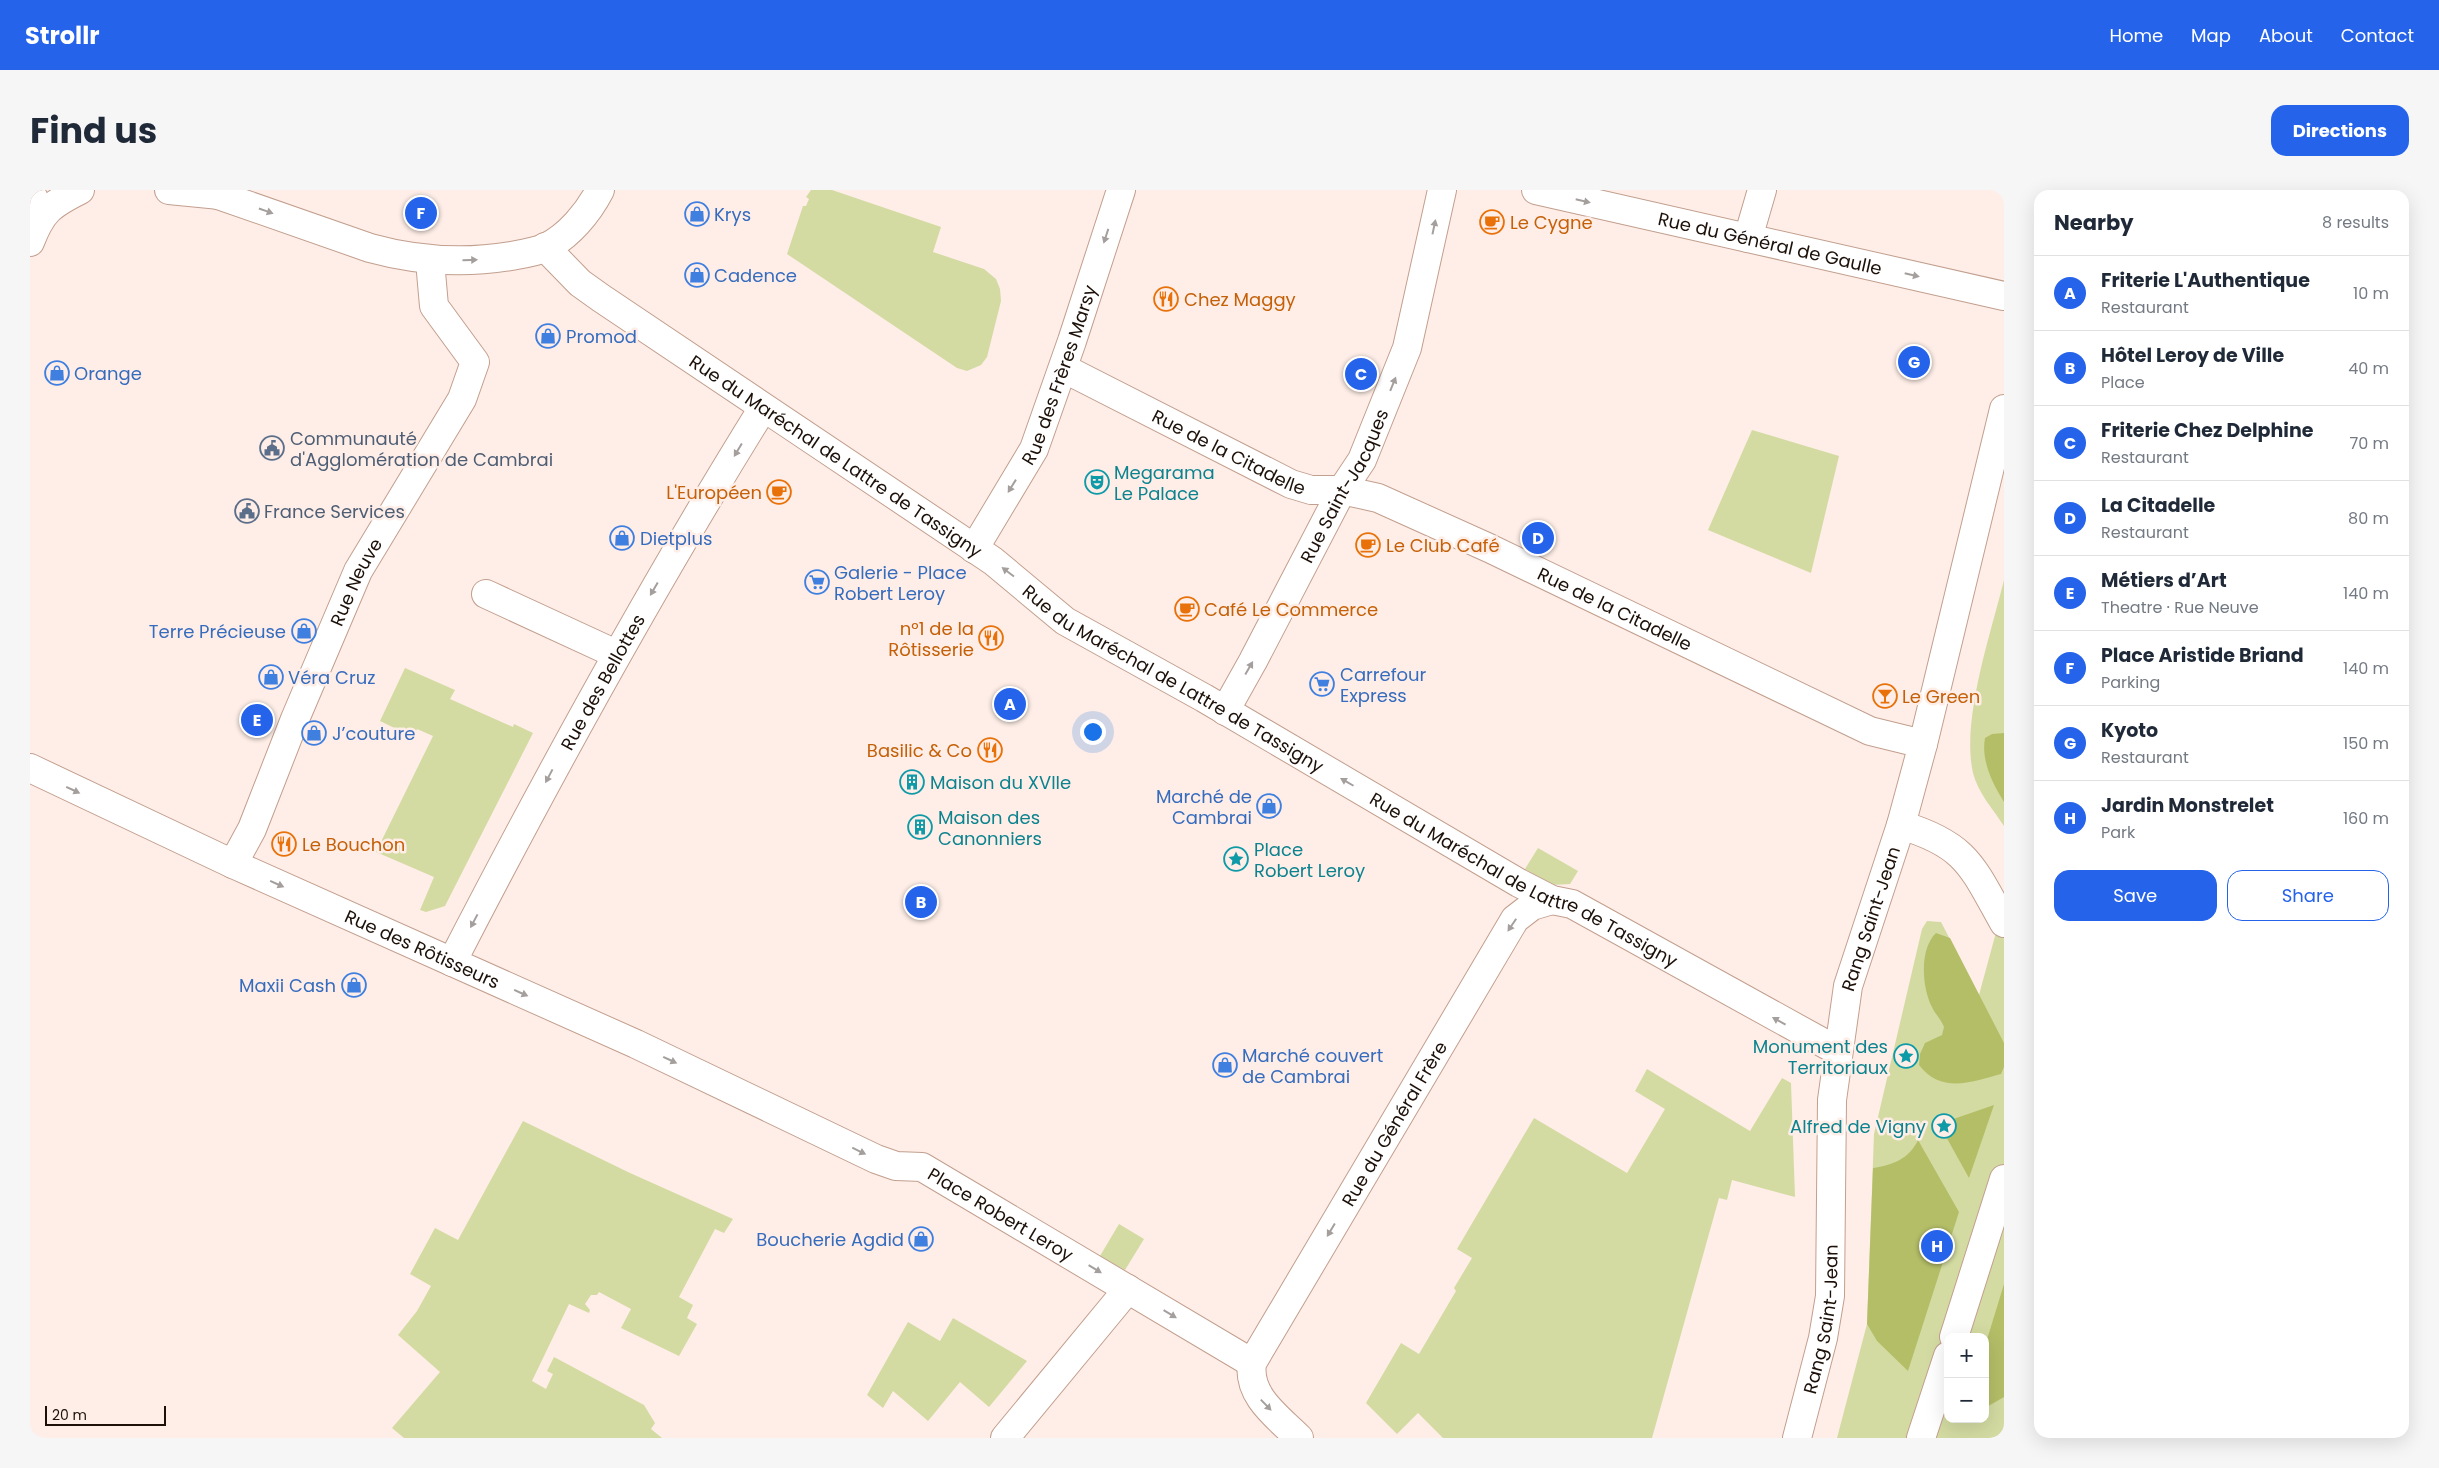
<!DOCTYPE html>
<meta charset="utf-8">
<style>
body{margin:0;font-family:Poppins,sans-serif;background:#f6f6f7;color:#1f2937}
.controls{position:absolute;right:15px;bottom:15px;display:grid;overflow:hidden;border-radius:10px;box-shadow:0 5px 20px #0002}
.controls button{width:45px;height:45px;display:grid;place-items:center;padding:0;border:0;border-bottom:1px solid #e0e1e3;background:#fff;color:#1f2937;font:25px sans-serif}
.scale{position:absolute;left:15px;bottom:12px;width:121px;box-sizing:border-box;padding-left:5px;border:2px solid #1c1009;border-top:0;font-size:14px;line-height:18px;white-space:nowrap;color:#1c1009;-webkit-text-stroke:4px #feeee7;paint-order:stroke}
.you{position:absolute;left:1062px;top:541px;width:18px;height:18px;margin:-12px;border:4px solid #fff;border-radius:50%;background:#1a73e8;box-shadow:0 0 0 8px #1a73e833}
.badge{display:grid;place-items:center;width:32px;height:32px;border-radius:50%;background:#2563eb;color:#fff;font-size:16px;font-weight:700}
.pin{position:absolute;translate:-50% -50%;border:2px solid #fff;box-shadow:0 1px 5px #0006}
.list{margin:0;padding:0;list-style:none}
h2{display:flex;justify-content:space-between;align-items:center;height:65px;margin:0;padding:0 20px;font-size:21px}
h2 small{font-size:16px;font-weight:400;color:#747a83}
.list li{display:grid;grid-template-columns:32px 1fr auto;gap:15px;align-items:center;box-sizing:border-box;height:75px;padding:0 20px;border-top:1px solid #e0e1e3}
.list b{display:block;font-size:19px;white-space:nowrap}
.list p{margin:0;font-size:16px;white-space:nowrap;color:#747a83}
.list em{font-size:16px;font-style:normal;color:#747a83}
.actions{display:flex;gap:10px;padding:15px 20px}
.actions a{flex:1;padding:11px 0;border:1px solid #2563eb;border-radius:15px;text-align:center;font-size:18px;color:#2563eb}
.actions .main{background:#2563eb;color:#fff}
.map{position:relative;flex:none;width:1974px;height:1248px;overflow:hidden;border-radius:15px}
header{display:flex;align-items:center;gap:30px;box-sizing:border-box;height:70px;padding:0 25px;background:#2563eb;color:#fff}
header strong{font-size:24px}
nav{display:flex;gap:28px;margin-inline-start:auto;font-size:18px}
.intro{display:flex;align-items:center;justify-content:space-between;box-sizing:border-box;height:120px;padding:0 30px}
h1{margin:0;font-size:35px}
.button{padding:12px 22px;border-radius:15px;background:#2563eb;color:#fff;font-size:18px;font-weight:700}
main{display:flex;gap:30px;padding:0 30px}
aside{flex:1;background:#fff;border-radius:15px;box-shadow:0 5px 20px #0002}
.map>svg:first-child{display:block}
</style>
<header>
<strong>Strollr</strong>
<nav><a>Home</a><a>Map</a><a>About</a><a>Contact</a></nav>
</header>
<div class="intro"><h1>Find us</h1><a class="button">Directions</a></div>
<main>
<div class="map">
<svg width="1974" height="1248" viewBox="0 0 1974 1248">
<rect width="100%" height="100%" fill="#feeee7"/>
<!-- green -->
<g fill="#d3dba2" fill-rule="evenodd">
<polygon points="781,0 802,0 911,37 903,62 954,79 966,89 970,99 971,111 957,167 951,175 937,181 927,178 757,64 773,16 776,16 779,9 776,7"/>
<polygon points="1722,240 1809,266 1781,383 1678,340"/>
<path d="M1974,390V636C1963,619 1948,603 1943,583C1931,530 1961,443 1974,390Z"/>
<polygon points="375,478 425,500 420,509 483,537 484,534 503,543 415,716 396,722 390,720 404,687 346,662 403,546 387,539 383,547 350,531"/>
<polygon points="1508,658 1548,681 1540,694 1522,695 1495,679"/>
<path d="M1974,713V1248H1807L1837,1134L1844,944L1892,739L1897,731L1911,732L1949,805ZM1918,1147H1955V1229H1918Z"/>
<polygon points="1617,879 1720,941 1752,888 1761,893 1765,1007 1702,990 1697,1010 1689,1008 1622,1248 1413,1248 1388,1223 1367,1244 1336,1213 1371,1153 1389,1164 1426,1101 1424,1098 1442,1068 1427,1059 1504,928 1597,983 1635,919 1605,901"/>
<polygon points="493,931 600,983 703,1029 694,1043 685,1039 649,1107 663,1115 657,1128 667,1134 649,1166 591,1138 601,1119 569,1102 567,1105 561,1105 555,1114 560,1120 559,1123 539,1114 502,1191 516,1199 523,1184 517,1181 524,1167 614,1215 625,1233 621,1239 632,1248 374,1248 362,1238 410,1182 368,1145 387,1121 401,1096 380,1084 405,1038 428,1050"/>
<polygon points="1089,1034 1114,1049 1095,1080 1070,1066"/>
<polygon points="923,1128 997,1171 959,1217 930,1192 898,1231 863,1201 853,1218 837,1205 878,1132 910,1151"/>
</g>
<!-- forest -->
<g fill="#b4be67">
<path d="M1974,543V612C1962,593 1951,570 1955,548L1962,544Z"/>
<path d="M1906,743L1920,748L1974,853V877L1971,884C1942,892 1911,904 1889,875L1890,864L1895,853L1912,845L1914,837C1911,829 1905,824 1902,817C1892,798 1889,759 1906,743Z"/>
<polygon points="1964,915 1939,988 1909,934"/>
<path d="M1888,950L1929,1022L1878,1181L1847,1151L1837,1134L1843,978C1863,975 1879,969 1888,950Z"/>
<polygon points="1974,1094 1974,1207 1955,1218 1955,1156"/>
</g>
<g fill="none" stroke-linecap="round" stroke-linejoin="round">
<!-- street casing -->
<g stroke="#c29f8e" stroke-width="30">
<g id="street">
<polyline points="139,0 190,5"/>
<path d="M174,0L340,58C387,71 433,74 481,66C492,64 505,62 515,58C539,46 558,23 570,0"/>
<path id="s1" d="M1506,0L1974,106"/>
<polyline points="0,1 4,9 7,33"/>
<polyline points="1718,48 1732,0"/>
<path d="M0,52C12,21 20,15 50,0"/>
<path id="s2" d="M515,57L550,93L571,108L963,371L1035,431L1174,508L1489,693L1522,710L1542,714L1808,861"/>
<path id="s3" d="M1033,178L1261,294L1281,300H1312L1348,308L1459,358L1840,541L1893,554"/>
<path id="s4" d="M944,359L1004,259L1042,151L1091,0"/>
<polyline points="456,404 586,464"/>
<path id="s5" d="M1195,521L1223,471L1312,300L1332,270L1377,158L1412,0"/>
<path id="s6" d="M0,578L203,674L606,854L846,969L866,976L892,977L1222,1173"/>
<path d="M1871,635C1937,655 1942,676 1974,733"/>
<path id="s7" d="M203,674L222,639L265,529L328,381L432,209L445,172L404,116L400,71"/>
<path id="s8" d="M422,772C519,584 621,398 733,218"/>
<polyline points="1924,1147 1974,989"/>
<polyline points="975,1248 1098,1099"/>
<path id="s9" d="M1269,1248C1248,1227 1217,1206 1222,1173L1485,729L1502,716L1522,710"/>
<path id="s10" d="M1767,1248L1793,1148L1800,1106L1802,910L1818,796L1871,635L1893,554L1974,219"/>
<polyline points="1891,1248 1918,1166"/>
</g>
</g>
<!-- street -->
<use href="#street" stroke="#fff" stroke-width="28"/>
</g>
<!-- one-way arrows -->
<defs><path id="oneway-solid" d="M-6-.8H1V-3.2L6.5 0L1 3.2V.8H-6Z" transform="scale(1.25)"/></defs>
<g fill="#a49f9d">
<use href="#oneway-solid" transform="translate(1553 11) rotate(13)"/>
<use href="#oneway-solid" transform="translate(236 21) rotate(19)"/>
<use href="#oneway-solid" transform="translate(1404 37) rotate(-78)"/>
<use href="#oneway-solid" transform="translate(1076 46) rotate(108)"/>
<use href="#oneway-solid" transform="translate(440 70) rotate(-1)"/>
<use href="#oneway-solid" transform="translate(1882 85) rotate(13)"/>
<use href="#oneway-solid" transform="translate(1363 194) rotate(-68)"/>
<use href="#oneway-solid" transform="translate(708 260) rotate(121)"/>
<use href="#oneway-solid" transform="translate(982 296) rotate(122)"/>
<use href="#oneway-solid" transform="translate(978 382) rotate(-143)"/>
<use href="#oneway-solid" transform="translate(624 399) rotate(120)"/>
<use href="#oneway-solid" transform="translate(1219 478) rotate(-60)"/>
<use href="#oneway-solid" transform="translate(519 586) rotate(118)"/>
<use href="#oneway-solid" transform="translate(1317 592) rotate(-150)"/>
<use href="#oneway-solid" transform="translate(43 600) rotate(25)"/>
<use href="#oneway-solid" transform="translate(247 694) rotate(24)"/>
<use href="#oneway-solid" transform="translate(444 731) rotate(118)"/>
<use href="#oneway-solid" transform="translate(1482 735) rotate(124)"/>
<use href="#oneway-solid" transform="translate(491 803) rotate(24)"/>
<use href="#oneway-solid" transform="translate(1749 831) rotate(-151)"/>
<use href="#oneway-solid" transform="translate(640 870) rotate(25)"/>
<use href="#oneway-solid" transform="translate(829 961) rotate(26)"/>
<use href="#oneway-solid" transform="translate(1301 1040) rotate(121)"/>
<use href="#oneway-solid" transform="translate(1065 1079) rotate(31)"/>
<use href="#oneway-solid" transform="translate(1140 1124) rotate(31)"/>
<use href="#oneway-solid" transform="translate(1236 1215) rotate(46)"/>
</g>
<!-- icons -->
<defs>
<g id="shop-ring" transform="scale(1.25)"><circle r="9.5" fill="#feeee7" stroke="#3f7fe0" stroke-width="1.5"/><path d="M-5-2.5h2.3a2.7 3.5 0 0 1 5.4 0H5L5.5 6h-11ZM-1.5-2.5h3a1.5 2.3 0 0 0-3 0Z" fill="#3f7fe0"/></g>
<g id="cafe-ring" transform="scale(1.25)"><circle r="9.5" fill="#feeee7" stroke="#e8710a" stroke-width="1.5"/><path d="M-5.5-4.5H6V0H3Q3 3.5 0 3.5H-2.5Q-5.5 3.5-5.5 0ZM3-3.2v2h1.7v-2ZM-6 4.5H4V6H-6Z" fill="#e8710a"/></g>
<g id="restaurant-ring" transform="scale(1.25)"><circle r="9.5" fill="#feeee7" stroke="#e8710a" stroke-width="1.5"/><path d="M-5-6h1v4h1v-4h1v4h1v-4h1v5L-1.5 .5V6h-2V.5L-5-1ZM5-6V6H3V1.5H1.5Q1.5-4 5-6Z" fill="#e8710a"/></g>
<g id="civic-ring" transform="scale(1.25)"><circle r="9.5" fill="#feeee7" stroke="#5c6f8a" stroke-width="1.5"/><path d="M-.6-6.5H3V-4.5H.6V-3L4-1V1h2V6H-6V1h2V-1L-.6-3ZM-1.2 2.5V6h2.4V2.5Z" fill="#5c6f8a"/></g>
<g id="theatre-ring" transform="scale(1.25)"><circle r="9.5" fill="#feeee7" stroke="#0f9aa8" stroke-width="1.5"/><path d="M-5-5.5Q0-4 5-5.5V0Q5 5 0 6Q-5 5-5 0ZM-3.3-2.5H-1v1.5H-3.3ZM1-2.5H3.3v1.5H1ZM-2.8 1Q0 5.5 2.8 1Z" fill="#0f9aa8"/></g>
<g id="supermarket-ring" transform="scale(1.25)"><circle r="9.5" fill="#feeee7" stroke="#3f7fe0" stroke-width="1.5"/><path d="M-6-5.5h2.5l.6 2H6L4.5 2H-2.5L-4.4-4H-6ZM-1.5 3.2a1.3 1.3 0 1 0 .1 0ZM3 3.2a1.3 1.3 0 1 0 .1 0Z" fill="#3f7fe0"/></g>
<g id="bar-ring" transform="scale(1.25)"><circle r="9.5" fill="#feeee7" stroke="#e8710a" stroke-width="1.5"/><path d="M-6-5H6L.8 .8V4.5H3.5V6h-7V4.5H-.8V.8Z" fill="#e8710a"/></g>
<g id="building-ring" transform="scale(1.25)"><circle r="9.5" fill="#feeee7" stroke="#0f9aa8" stroke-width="1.5"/><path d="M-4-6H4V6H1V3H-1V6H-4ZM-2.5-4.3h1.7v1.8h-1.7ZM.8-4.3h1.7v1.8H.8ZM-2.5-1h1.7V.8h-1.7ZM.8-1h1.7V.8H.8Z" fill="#0f9aa8"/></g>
<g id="sight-ring" transform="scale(1.25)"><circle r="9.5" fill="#feeee7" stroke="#0f9aa8" stroke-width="1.5"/><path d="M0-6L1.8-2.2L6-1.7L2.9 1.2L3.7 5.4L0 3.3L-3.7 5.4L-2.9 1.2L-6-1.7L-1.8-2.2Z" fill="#0f9aa8"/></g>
</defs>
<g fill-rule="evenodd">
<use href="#shop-ring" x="667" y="24"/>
<use href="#cafe-ring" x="1462" y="32"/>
<use href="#shop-ring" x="667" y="85"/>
<use href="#restaurant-ring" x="1136" y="109"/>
<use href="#shop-ring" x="518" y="146"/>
<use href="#shop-ring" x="27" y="183"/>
<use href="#civic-ring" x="242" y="258"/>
<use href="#theatre-ring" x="1067" y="292"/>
<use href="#cafe-ring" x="749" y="302"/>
<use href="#civic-ring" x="217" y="321"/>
<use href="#shop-ring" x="592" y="348"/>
<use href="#cafe-ring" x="1338" y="355"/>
<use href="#supermarket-ring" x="787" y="392"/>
<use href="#cafe-ring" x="1157" y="419"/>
<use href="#shop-ring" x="274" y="441"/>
<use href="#restaurant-ring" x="961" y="448"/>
<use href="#shop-ring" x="241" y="487"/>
<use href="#supermarket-ring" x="1292" y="494"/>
<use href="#bar-ring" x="1855" y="506"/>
<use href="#shop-ring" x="284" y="543"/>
<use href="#restaurant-ring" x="960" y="560"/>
<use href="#building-ring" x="882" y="592"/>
<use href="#shop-ring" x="1239" y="616"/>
<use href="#building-ring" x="890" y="637"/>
<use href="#restaurant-ring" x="254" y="654"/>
<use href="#sight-ring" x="1206" y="669"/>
<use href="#shop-ring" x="324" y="795"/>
<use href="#sight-ring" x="1876" y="866"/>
<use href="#shop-ring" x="1195" y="875"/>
<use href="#sight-ring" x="1914" y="936"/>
<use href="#shop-ring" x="891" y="1049"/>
</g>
<g text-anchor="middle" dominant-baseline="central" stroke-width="5" stroke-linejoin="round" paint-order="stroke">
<!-- shop labels -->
<g font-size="18" fill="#366cbe" stroke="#feeee7" text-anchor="start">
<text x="684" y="24">Krys</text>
<text x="684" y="85">Cadence</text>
<text x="536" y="146">Promod</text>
<text x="44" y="183">Orange</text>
<text x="610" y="348">Dietplus</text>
<text x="804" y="382">Galerie - Place<tspan x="804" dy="21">Robert Leroy</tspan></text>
<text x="256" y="441" text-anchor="end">Terre Précieuse</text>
<text x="1310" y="484">Carrefour<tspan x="1310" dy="21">Express</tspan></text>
<text x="258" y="487">Véra Cruz</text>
<text x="302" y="543">J’couture</text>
<text x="1222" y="606" text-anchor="end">Marché de<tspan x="1222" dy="21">Cambrai</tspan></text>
<text x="306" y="795" text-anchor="end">Maxii Cash</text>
<text x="1212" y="865">Marché couvert<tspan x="1212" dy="21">de Cambrai</tspan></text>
<text x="874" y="1049" text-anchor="end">Boucherie Agdid</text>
</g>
<!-- food labels -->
<g font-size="18" fill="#c56008" stroke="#feeee7" text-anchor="start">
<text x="1480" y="32">Le Cygne</text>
<text x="1154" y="109">Chez Maggy</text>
<text x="732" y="302" text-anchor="end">L'Européen</text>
<text x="1356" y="355">Le Club Café</text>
<text x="1174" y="419">Café Le Commerce</text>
<text x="944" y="438" text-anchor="end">n°1 de la<tspan x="944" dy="21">Rôtisserie</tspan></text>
<text x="1872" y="506">Le Green</text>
<text x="942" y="560" text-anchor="end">Basilic &amp; Co</text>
<text x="272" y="654">Le Bouchon</text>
</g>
<!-- street labels -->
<g font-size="18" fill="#1c1009" stroke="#feeee7">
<text stroke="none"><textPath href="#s1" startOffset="240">Rue du Général de Gaulle</textPath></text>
<text stroke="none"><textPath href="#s4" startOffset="195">Rue des Frères Marsy</textPath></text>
<text stroke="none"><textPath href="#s3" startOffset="186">Rue de la Citadelle</textPath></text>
<text stroke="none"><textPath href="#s2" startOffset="359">Rue du Maréchal de Lattre de Tassigny</textPath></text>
<text stroke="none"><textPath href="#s5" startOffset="255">Rue Saint-Jacques</textPath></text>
<text stroke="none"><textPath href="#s7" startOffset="308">Rue Neuve</textPath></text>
<text stroke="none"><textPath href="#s3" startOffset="606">Rue de la Citadelle</textPath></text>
<text stroke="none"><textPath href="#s2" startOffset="764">Rue du Maréchal de Lattre de Tassigny</textPath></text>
<text stroke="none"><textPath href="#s8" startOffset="318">Rue des Bellottes</textPath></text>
<text stroke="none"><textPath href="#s2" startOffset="1169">Rue du Maréchal de Lattre de Tassigny</textPath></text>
<text stroke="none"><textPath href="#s10" startOffset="528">Rang Saint-Jean</textPath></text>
<text stroke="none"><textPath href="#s6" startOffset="432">Rue des Rôtisseurs</textPath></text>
<text stroke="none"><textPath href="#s9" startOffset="371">Rue du Général Frère</textPath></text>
<text stroke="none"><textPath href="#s6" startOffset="1071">Place Robert Leroy</textPath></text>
<text stroke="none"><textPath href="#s10" startOffset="122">Rang Saint-Jean</textPath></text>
</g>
<!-- service labels -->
<g font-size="18" fill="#4e5e75" stroke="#feeee7" text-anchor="start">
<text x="260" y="248">Communauté<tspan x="260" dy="21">d'Agglomération de Cambrai</tspan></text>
<text x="234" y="321">France Services</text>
</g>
<!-- culture labels -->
<g font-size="18" fill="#0d838f" stroke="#feeee7" text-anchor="start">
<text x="1084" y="282">Megarama<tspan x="1084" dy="21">Le Palace</tspan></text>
<text x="900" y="592">Maison du XVIIe</text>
<text x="908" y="627">Maison des<tspan x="908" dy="21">Canonniers</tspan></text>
<text x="1224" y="659">Place<tspan x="1224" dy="21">Robert Leroy</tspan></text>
<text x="1858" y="856" text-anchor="end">Monument des<tspan x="1858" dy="21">Territoriaux</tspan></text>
<text x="1896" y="936" text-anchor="end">Alfred de Vigny</text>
</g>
</g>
</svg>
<div class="controls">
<button>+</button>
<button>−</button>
</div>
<div class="scale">20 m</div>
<div class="you"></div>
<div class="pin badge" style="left:980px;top:514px">A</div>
<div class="pin badge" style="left:891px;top:712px">B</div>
<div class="pin badge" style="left:1331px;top:184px">C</div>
<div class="pin badge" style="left:1508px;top:348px">D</div>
<div class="pin badge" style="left:227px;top:530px">E</div>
<div class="pin badge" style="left:391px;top:23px">F</div>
<div class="pin badge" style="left:1884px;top:172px">G</div>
<div class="pin badge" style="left:1907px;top:1056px">H</div>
</div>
<aside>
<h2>Nearby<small>8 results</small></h2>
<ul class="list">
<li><span class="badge">A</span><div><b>Friterie L'Authentique</b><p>Restaurant</p></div><em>10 m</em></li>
<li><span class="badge">B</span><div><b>Hôtel Leroy de Ville</b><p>Place</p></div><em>40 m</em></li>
<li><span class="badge">C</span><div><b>Friterie Chez Delphine</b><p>Restaurant</p></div><em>70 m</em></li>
<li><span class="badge">D</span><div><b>La Citadelle</b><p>Restaurant</p></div><em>80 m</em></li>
<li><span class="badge">E</span><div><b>Métiers d’Art</b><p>Theatre · Rue Neuve</p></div><em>140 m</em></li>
<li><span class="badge">F</span><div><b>Place Aristide Briand</b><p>Parking</p></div><em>140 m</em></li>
<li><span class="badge">G</span><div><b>Kyoto</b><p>Restaurant</p></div><em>150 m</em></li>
<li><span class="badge">H</span><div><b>Jardin Monstrelet</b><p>Park</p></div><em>160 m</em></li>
</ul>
<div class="actions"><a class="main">Save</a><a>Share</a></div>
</aside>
</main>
